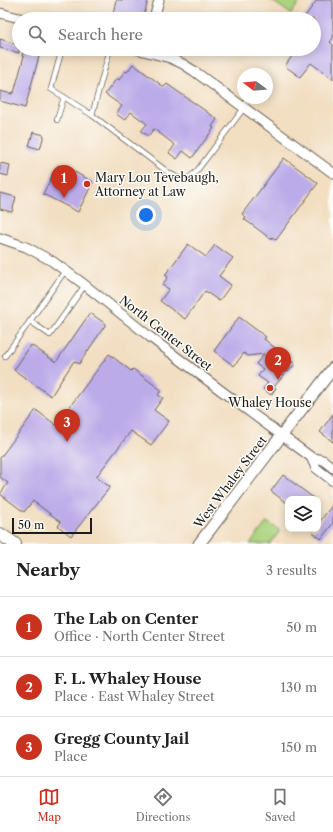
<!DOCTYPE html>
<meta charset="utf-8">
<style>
body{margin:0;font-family:"Libre Caslon Text",serif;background:#f2f2f2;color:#222}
.controls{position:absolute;right:12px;bottom:12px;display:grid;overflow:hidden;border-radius:8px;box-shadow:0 2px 10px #0003}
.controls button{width:36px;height:36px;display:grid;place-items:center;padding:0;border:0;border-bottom:1px solid #e0e0e0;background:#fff;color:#222;font:20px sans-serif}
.compass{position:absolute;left:237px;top:68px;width:36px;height:36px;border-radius:50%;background:#fff;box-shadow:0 2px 10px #0003;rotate:286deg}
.scale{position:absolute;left:12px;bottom:10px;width:80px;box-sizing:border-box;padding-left:4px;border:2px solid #1c1c1c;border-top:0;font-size:11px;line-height:14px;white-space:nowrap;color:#1c1c1c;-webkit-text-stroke:3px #fdfcf7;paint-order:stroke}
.you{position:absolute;left:146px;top:215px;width:14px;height:14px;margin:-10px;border:3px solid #fff;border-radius:50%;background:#1a73e8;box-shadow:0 0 0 6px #1a73e833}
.badge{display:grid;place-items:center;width:26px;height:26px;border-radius:50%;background:#c8321e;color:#fff;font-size:13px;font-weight:700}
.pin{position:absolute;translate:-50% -33px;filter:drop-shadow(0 1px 2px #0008)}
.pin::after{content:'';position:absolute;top:21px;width:14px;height:12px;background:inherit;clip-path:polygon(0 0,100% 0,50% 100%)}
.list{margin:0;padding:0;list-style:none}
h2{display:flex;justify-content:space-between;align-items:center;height:52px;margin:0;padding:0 16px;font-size:17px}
h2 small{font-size:13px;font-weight:400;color:#767676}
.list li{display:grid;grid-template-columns:26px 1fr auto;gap:12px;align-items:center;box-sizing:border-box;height:60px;padding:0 16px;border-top:1px solid #e0e0e0}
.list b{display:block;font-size:15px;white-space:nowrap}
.list p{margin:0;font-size:13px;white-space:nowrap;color:#767676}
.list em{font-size:13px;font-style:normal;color:#767676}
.icon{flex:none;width:22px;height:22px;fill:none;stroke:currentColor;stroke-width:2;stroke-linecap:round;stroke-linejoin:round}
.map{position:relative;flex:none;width:333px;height:544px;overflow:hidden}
.search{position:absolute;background:#fff;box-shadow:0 2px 10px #0003;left:12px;right:12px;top:12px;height:44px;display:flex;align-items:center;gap:10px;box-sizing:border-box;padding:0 14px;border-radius:22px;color:#767676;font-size:15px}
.sheet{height:232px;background:#fff}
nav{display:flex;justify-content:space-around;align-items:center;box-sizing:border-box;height:56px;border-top:1px solid #e0e0e0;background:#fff;font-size:11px;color:#767676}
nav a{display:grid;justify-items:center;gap:2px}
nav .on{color:#c8321e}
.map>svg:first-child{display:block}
</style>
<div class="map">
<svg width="333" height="544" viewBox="0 0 333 544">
<rect width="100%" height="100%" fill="#fdfcf7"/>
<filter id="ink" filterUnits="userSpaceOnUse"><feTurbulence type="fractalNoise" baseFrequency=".025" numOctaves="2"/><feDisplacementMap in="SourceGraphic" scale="8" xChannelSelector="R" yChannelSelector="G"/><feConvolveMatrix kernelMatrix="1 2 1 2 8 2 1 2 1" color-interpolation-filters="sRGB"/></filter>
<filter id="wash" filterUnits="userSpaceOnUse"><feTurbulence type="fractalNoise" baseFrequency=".012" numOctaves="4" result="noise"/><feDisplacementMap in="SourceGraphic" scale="16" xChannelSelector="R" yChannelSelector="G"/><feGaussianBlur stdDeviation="0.9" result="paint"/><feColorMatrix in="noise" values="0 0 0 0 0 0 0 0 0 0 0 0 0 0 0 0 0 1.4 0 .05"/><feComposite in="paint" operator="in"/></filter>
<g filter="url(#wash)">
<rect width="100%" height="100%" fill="#f2dec1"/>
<!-- green -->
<g fill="#acd47e" stroke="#64784d">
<polygon points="271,0 301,0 291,14"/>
<polygon points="267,522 279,530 279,532 270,544 250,544"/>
</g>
<g id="blocks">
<!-- building -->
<g fill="#bbabe9">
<polygon points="116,0 148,0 143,19 132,19 113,14"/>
<polygon points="317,0 333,0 333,38 330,42 333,45 333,79 311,63 300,77 285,66 297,49 314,49 314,19 303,19"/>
<polygon points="0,39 19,45 19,53 0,48"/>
<polygon points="24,49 41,49 25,108 0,101 0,91 12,94 12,92 14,93 24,56 22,56"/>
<polygon points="133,64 164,87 167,84 217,119 212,127 214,128 192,158 183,151 177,159 169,153 175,145 154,129 148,136 141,131 147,124 131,112 125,120 116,114 122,106 105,94 117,78 119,80 125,71 127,72"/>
<polygon points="33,132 44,135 40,149 29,146"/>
<polygon points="284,158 318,183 276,240 272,237 271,239 244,219 246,217 242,214"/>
<polygon points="0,163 10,165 8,176 0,174"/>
<polygon points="58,165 71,171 71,170 93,182 78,212 43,194"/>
<polygon points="0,193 16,197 12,212 0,209"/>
<polygon points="188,244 206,257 215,245 233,258 219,276 231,285 219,301 205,291 185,319 160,301 169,289 162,285 168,277 165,275"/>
<polygon points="90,313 106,324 79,364 74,361 51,396 14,370 31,345 56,362"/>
<polygon points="239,317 266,337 264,339 295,364 288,372 287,371 274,387 276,388 271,395 263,389 268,383 258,376 263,369 256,364 264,354 248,356 244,353 234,366 214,351"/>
<polygon points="109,354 131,371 133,369 161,390 158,395 163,398 154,410 169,421 151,445 131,431 96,477 110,487 71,536 58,526 61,522 33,501 24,512 0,494 8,483 0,477 0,458 36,410 56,425"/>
<polygon points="333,414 333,442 320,432"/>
<polygon points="283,475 315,499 288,499 288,504 271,491"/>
<polygon points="333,504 333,523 321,539 312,532 314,529 318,529 318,524"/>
</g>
</g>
</g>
<g filter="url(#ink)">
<use href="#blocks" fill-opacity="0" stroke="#676056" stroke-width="1"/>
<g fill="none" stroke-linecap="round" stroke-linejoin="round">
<!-- service casing -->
<g stroke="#676056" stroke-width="6">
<g id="service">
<polyline points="110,49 92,115 169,173 180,179 187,179 196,172 244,108"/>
<polyline points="64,97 92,115"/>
<polyline points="57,120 64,97 51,89 62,49"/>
<polyline points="65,271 30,321 50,335 85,285"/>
<polyline points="5,356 30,321"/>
</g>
</g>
<!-- minor casing -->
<g stroke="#676056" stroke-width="11">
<g id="minor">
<polyline points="0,13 23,19"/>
<polyline points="154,19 159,0"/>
<polyline points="136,49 170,58 183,64 194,71 333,173"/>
<polyline points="0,238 26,247 52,261 85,285 150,337 235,401 311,457 323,460 333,468"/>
<polyline points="311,457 316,468 333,481"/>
</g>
</g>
<!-- tertiary casing -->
<g stroke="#676056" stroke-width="13">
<polyline id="tertiary" points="199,544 333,368"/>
</g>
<!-- secondary casing -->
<g stroke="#676056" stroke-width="14">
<polyline id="secondary" points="0,534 15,544"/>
</g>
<!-- service -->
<use href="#service" stroke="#fff" stroke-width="4.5"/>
<!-- minor -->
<use href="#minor" stroke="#fff" stroke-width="9"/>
<!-- tertiary -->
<use href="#tertiary" stroke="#fff" stroke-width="11"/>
<!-- secondary -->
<use href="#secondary" stroke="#fff" stroke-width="12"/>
</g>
</g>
<!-- markers -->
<g fill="#c8321e" stroke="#fdfcf7" stroke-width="1.5">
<circle cx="87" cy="184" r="4"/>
<circle cx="270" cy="388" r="4"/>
</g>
<g text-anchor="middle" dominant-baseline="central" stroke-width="3" stroke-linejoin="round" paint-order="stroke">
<!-- poi labels -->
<g font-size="12" fill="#1c1c1c" stroke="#fdfcf7" text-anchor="start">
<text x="95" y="177">Mary Lou Tevebaugh,<tspan x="95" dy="14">Attorney at Law</tspan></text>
<text x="270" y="402" text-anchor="middle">Whaley House</text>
</g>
<!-- street labels -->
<g font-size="12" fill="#1c1c1c" stroke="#fdfcf7">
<text transform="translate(166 333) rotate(38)">North Center Street</text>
<text transform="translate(230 482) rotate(-53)">West Whaley Street</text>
</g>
</g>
</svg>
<div class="controls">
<button><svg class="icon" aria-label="layers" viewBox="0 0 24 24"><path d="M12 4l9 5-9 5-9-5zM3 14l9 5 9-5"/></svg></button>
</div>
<svg class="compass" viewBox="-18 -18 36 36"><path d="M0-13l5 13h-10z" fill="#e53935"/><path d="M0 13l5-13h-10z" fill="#767676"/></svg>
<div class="scale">50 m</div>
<div class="you"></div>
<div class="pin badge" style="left:64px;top:198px">1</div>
<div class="pin badge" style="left:278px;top:380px">2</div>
<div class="pin badge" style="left:67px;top:442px">3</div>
<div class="search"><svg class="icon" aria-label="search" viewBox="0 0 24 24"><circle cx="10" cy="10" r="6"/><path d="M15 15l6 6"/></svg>Search here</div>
</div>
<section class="sheet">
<h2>Nearby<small>3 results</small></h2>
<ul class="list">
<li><span class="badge">1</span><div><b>The Lab on Center</b><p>Office · North Center Street</p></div><em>50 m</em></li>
<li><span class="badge">2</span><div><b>F. L. Whaley House</b><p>Place · East Whaley Street</p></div><em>130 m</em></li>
<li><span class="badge">3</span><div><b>Gregg County Jail</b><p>Place</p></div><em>150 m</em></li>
</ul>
</section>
<nav>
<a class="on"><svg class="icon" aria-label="map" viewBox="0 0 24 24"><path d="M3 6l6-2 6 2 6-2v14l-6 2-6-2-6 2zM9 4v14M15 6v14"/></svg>Map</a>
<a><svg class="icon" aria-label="directions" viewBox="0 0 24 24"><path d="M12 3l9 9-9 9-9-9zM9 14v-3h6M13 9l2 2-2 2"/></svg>Directions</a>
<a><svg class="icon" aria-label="saved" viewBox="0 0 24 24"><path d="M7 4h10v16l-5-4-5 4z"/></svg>Saved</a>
</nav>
